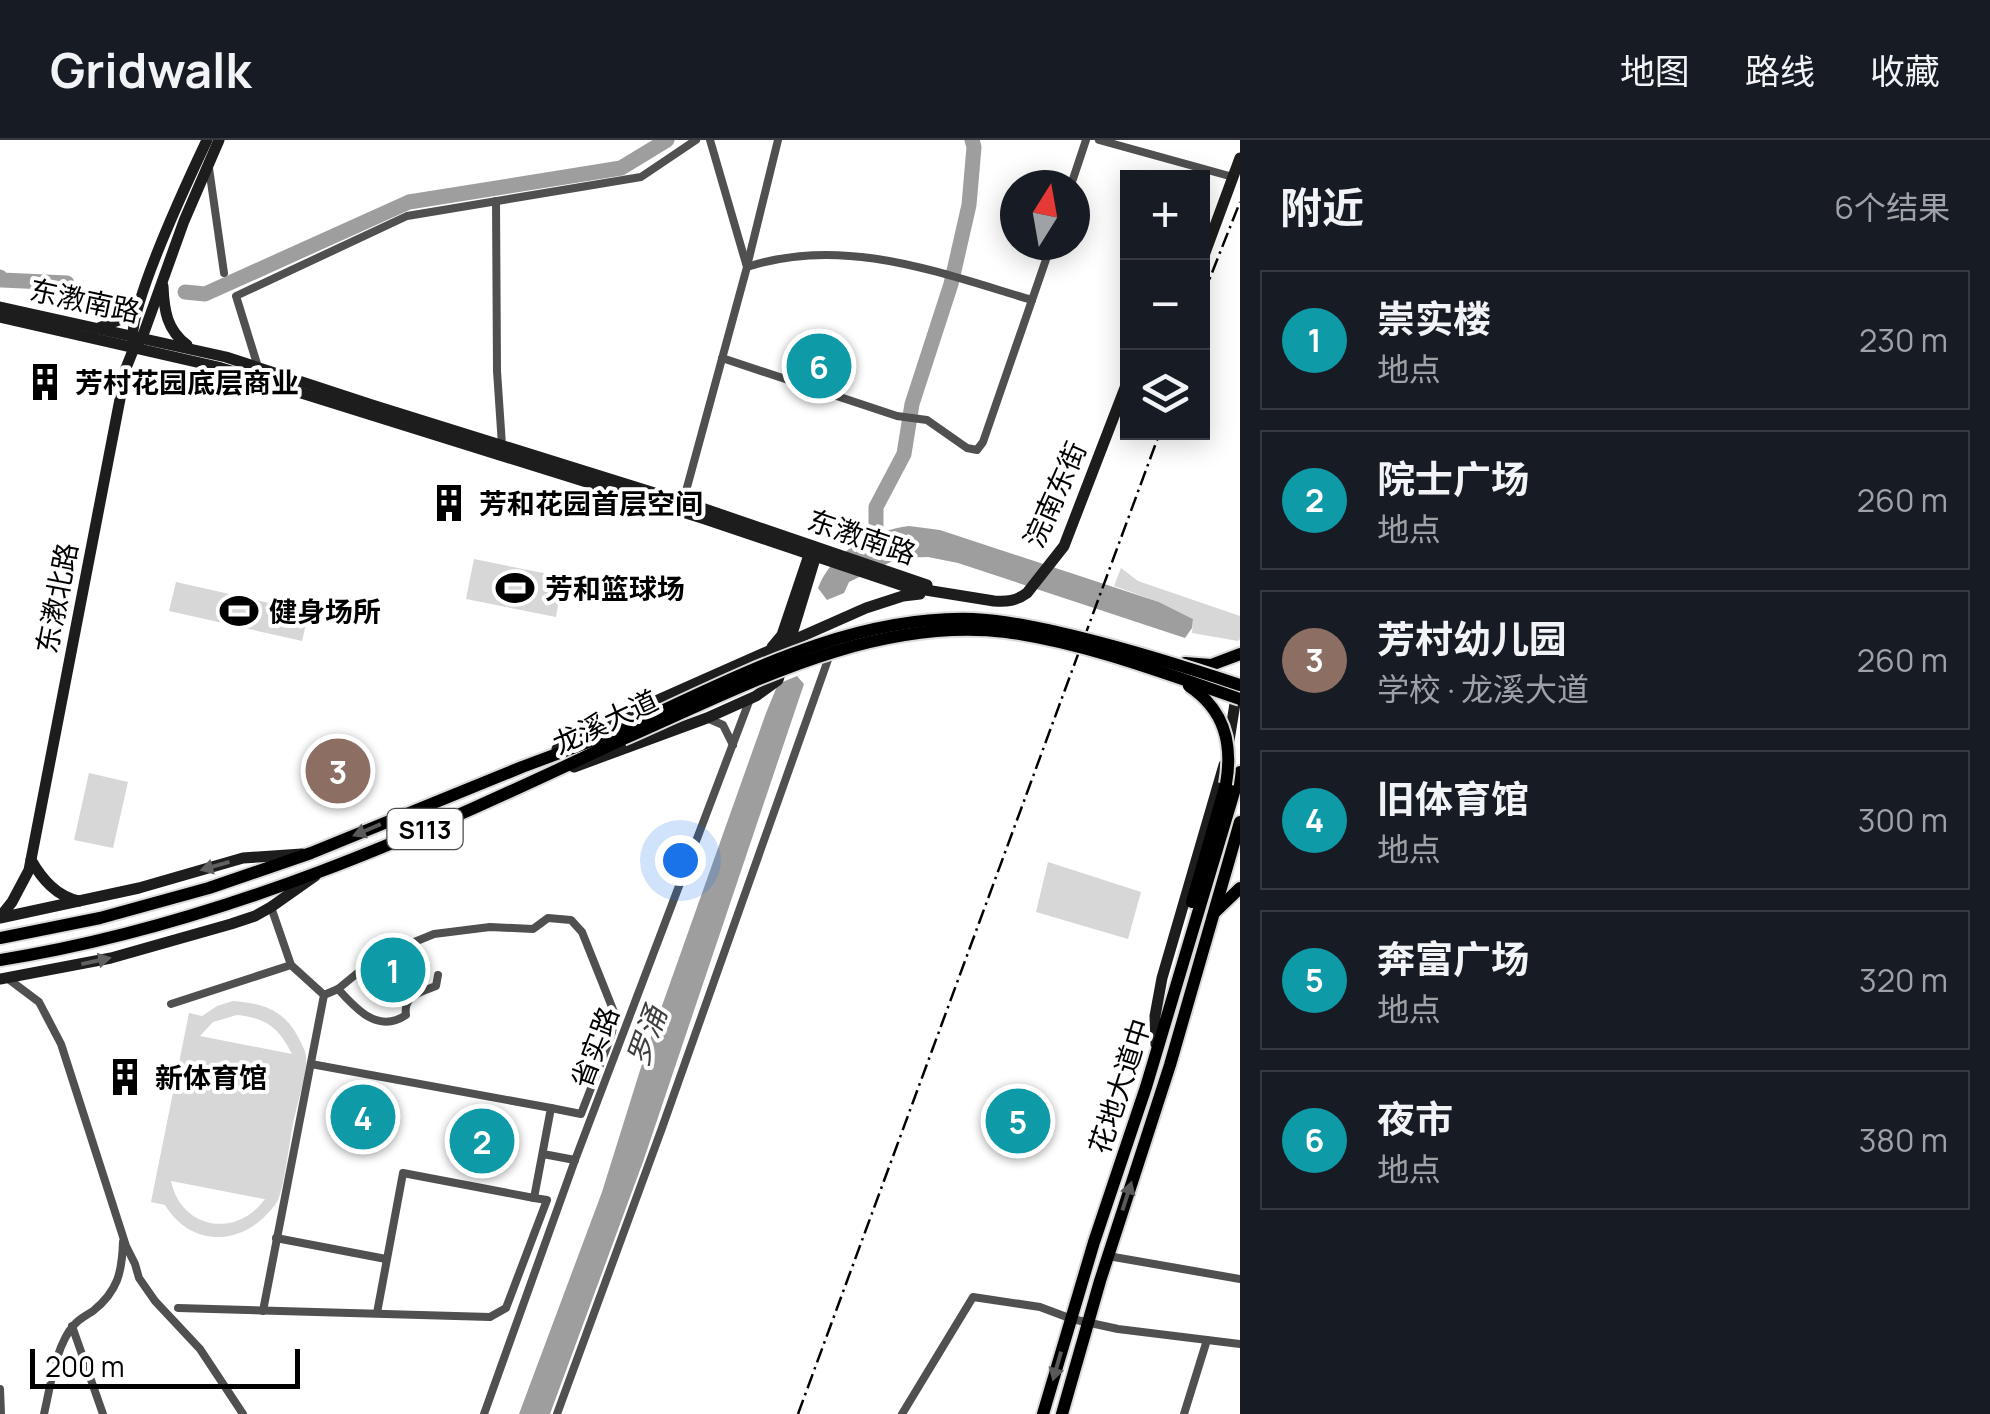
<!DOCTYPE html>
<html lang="zh">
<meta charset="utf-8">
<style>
body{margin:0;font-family:Manrope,"Noto Sans SC",sans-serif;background:#242831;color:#f1f3f6}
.controls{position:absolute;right:30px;top:30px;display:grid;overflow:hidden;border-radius:0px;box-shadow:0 5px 25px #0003}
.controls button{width:90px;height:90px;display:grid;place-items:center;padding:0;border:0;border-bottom:2px solid #363941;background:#171b24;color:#f1f3f6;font:50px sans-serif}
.compass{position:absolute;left:1000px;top:30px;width:90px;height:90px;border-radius:50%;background:#171b24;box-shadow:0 5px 25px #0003;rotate:11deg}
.scale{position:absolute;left:30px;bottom:25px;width:270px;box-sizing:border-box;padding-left:10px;border:5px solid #000;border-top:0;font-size:28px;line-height:35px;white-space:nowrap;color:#000;-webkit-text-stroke:8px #fff;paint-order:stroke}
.you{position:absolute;left:680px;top:720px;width:35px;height:35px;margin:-25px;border:8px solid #fff;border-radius:50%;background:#1a73e8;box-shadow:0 0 0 15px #1a73e833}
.badge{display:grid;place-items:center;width:65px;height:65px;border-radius:50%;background:#7c3aed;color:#fff;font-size:32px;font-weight:700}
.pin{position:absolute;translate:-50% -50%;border:5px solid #fff;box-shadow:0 2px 10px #0006}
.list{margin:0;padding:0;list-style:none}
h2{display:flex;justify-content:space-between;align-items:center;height:130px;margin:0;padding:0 40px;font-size:42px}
h2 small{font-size:32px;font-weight:400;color:#9ea1a6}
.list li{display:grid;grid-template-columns:65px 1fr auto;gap:30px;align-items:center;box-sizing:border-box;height:140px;margin:0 20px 20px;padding:0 20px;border:2px solid #363941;border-radius:0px}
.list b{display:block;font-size:38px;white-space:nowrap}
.list p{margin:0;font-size:32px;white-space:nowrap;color:#9ea1a6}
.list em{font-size:32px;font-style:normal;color:#9ea1a6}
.icon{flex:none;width:55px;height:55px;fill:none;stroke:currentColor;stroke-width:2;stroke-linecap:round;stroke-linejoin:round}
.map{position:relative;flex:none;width:1240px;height:1274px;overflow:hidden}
header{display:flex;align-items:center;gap:60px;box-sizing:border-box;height:140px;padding:0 50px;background:#171b24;border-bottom:2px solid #363941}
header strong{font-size:48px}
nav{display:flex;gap:55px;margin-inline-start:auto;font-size:35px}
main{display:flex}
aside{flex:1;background:#171b24}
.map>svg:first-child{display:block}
</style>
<header>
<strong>Gridwalk</strong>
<nav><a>地图</a><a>路线</a><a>收藏</a></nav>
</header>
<main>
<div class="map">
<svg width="1240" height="1274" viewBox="0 0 1240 1274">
<rect width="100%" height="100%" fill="#fff"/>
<!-- green -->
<g fill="#d7d7d7" fill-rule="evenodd">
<polygon points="474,419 563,437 556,477 466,459"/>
<polygon points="1121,428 1138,441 1240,476 1240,499 1238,501 1192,493 1193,479 1159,462 1114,446"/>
<polygon points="176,442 309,472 302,501 169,471"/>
<polygon points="89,633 128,642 113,708 74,700"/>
<polygon points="1048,722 1141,752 1128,799 1036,772"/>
<path d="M233,861C260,863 283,869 297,895C300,901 305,909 306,916C308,931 296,968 293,984C289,1004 285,1043 278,1060C277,1063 271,1070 269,1072C238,1107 190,1106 165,1065L151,1062L189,873L202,876L217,866ZM237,875C267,878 279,888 292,914L200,896L213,882ZM171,1041L264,1059H265C236,1099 181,1089 171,1041Z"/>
</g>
<!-- water -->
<g fill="#9e9e9e">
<path d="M909,386L940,390L1159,462L1193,479L1192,488L1185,498L958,423L928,417L899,418L849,442L844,453L827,460L818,448C832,411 872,391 909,386Z"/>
<polygon points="797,536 804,544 644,1019 550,1274 519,1274 602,1052 647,908 766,573 778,544"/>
</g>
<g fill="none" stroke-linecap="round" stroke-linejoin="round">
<!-- river -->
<g stroke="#9e9e9e" stroke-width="15">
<polyline points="0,137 2,140 67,143"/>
<polyline points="185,152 205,154 409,62 621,28 667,0"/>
<polyline points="876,410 876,367 904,314 912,264 951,144 969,65 974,7 972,0"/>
</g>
<!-- primary casing -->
<g stroke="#dbdbdb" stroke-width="16">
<g id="primary">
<polyline points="1185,523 1211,525 1240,514"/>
<polyline points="1192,762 1226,644"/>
<polyline points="1214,773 1240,748"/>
<polyline points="0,798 100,778 209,748 311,713 522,627 618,591"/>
<path d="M0,820C220,785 423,694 623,599"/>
<polyline points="1043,1274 1094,1102 1146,947 1240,632"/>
<polyline points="1062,1274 1100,1141 1170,925 1240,682"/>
</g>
</g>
<!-- street -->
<g stroke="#505050" stroke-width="8">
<polyline points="1099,0 1233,37"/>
<polyline points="209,28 224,133"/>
<polyline points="1071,45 1086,0"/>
<polyline points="496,61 497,231 502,305"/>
<polyline points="748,122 778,0"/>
<path d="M747,127C844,95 940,133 1032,160"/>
<polyline points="722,218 897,276 927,280 967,308 977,310 983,302 1051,105"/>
<polyline points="258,227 236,156 407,76 641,37 696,0"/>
<polyline points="683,362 747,127 710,0"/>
<polyline points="707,578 723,585 733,605"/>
<polyline points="7,838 39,862 61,904 126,1106 135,1124 139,1138 155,1161 200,1209 243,1274"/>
<path d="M338,849C356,869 378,894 406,875C403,855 421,852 436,846L438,835"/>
<polyline points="324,855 338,849 366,826 392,811 434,794 490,787 533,789 548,778 571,780 582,792 616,877 610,899 581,974 551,968"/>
<polyline points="171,864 291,825"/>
<polyline points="311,924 551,968 534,1058 403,1033 377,1173"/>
<polyline points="543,1014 575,1020"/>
<polyline points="276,1098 386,1119"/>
<polyline points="1108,1116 1240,1139"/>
<polyline points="178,1168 490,1177 506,1168 547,1060 534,1058"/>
<polyline points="263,1171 324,855 291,825 271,767"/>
<polyline points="72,1186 103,1274"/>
<polyline points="0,1249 1,1274"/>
<path d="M44,1274C50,1248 56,1204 74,1185C79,1179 87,1175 93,1171C118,1151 122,1132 123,1102"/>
<polyline points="484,1274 575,1020 750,559"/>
<polyline points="557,1274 662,988 830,514"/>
<polyline points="902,1274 973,1157 1040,1167 1072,1179 1118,1189 1240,1204"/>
<polyline points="1184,1274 1207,1200"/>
</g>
<!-- secondary -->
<g stroke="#1d1d1d" stroke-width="11">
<polyline points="1202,121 1240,18"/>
<path d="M163,146C164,171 167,190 187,205"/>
<polyline points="0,167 226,217 372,265 693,365 927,445"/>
<path d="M0,177L218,227L705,379L907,447L994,461C1007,462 1016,461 1027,453L1064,406L1128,240"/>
<polyline points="96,189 119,180 137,161"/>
<path d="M133,203C127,169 190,36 207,0"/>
<polyline points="789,504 817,412"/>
<polyline points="772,507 782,495 809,415 814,410"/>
<polyline points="1228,607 1237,551"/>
<polyline points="557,609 606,583 866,468 903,456 920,454"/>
<polyline points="574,627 707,578 756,556 778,540 782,527"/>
<path d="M31,720C42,739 56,756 79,761"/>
<polyline points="0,777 12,762 29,730 126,228 134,208 142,198 184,81 219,0"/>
<polyline points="0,778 139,748 243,718 302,714"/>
<polyline points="0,839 111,818 231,784 255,776 271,767 315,736"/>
<polyline points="1156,904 1155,876 1162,838 1224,625"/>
</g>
<!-- primary -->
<use href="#primary" stroke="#000" stroke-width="12"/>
<!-- rail -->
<g stroke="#000" stroke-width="2.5" stroke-dasharray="15 5 2.5 5" stroke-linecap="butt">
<polyline points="1202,158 1240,62"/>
<polyline points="798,1274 1160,292"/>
</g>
<!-- primary-bridge casing -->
<g stroke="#dbdbdb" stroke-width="16" stroke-linecap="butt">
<g id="primary-bridge">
<path d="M1189,546C1225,570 1233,604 1226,644"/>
<path d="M618,591C730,541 846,475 973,479C1011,481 1049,490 1086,499C1138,512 1189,528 1240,545"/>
<path d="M623,599C742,547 872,476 1006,492C1086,503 1164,533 1240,559"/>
</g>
</g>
<!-- primary-bridge -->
<use href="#primary-bridge" stroke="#000" stroke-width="12"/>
</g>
<!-- one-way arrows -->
<defs><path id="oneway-solid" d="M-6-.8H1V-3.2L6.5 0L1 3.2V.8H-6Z" transform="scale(2.5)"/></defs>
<g fill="#595959">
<use href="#oneway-solid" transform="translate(367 690) rotate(157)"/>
<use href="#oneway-solid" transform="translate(1127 1056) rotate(-72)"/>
<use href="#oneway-solid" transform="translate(1057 1226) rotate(106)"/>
</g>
<g fill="#616161">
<use href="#oneway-solid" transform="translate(215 726) rotate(164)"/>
<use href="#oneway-solid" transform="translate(96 821) rotate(-12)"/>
</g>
<!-- icons -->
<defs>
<g id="building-bare" transform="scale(3)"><path d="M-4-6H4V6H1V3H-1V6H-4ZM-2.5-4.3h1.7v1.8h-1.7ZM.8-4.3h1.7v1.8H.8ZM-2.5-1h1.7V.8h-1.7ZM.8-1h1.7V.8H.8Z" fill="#000" stroke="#fff" stroke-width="2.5" paint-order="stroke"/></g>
<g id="stadium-bare" transform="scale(3)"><path d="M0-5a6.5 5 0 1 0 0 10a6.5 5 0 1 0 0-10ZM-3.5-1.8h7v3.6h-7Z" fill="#000" stroke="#fff" stroke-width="2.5" paint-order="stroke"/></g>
</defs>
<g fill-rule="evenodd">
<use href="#building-bare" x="45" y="242"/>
<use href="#building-bare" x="449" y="363"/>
<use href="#stadium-bare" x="515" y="448"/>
<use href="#stadium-bare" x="239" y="471"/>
<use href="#building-bare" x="125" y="937"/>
</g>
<g text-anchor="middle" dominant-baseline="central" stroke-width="8" stroke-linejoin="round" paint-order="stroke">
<!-- shield labels -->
<rect fill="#fff" stroke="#4c4c4c" stroke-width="2.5" x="387.5" y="669" width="75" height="40" rx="8"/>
<g font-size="25" font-weight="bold" fill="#000">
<text x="425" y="689">S113</text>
</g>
<!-- street labels -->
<g font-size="28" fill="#000" stroke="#fff">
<text transform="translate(85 160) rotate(12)">东漖南路</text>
<text transform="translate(1054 354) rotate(-66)">浣南东街</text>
<text transform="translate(862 396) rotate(19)">东漖南路</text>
<text transform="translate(56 458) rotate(-79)">东漖北路</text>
<text transform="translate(605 581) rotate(-25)">龙溪大道</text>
<text transform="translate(594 907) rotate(-69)">省实路</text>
<text transform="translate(1119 946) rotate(-72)">花地大道中</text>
</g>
<!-- poi labels -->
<g font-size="28" font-weight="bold" fill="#000" stroke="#fff" text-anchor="start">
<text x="75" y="242">芳村花园底层商业</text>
<text x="479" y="363">芳和花园首层空间</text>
<text x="545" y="448">芳和篮球场</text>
<text x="269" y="471">健身场所</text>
<text x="155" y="937">新体育馆</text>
</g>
<!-- water labels -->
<g font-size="30" font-style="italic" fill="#3f3f3f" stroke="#fff">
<text transform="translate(646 896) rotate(-70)">罗涌</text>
</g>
</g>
</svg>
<div class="controls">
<button>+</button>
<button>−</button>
<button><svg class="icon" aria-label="layers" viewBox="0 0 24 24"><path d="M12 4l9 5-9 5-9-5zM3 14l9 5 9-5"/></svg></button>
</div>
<svg class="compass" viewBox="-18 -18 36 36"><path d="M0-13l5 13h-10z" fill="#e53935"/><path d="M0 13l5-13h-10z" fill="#9ea1a6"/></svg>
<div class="scale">200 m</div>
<div class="you"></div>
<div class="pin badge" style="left:393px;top:830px;background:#0f9aa8">1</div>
<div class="pin badge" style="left:482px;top:1001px;background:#0f9aa8">2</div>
<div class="pin badge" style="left:338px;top:631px;background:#8d6e63">3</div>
<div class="pin badge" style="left:363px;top:977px;background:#0f9aa8">4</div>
<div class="pin badge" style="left:1018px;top:981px;background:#0f9aa8">5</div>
<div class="pin badge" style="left:819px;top:226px;background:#0f9aa8">6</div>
</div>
<aside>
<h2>附近<small>6个结果</small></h2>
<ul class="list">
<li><span class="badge" style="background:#0f9aa8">1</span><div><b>崇实楼</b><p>地点</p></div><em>230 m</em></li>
<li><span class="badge" style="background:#0f9aa8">2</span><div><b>院士广场</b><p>地点</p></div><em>260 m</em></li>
<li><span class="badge" style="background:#8d6e63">3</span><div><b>芳村幼儿园</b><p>学校 · 龙溪大道</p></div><em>260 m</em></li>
<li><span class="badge" style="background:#0f9aa8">4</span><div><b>旧体育馆</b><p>地点</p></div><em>300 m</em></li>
<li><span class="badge" style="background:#0f9aa8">5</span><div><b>奔富广场</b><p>地点</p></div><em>320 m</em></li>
<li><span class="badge" style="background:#0f9aa8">6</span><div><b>夜市</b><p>地点</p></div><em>380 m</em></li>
</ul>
</aside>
</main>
